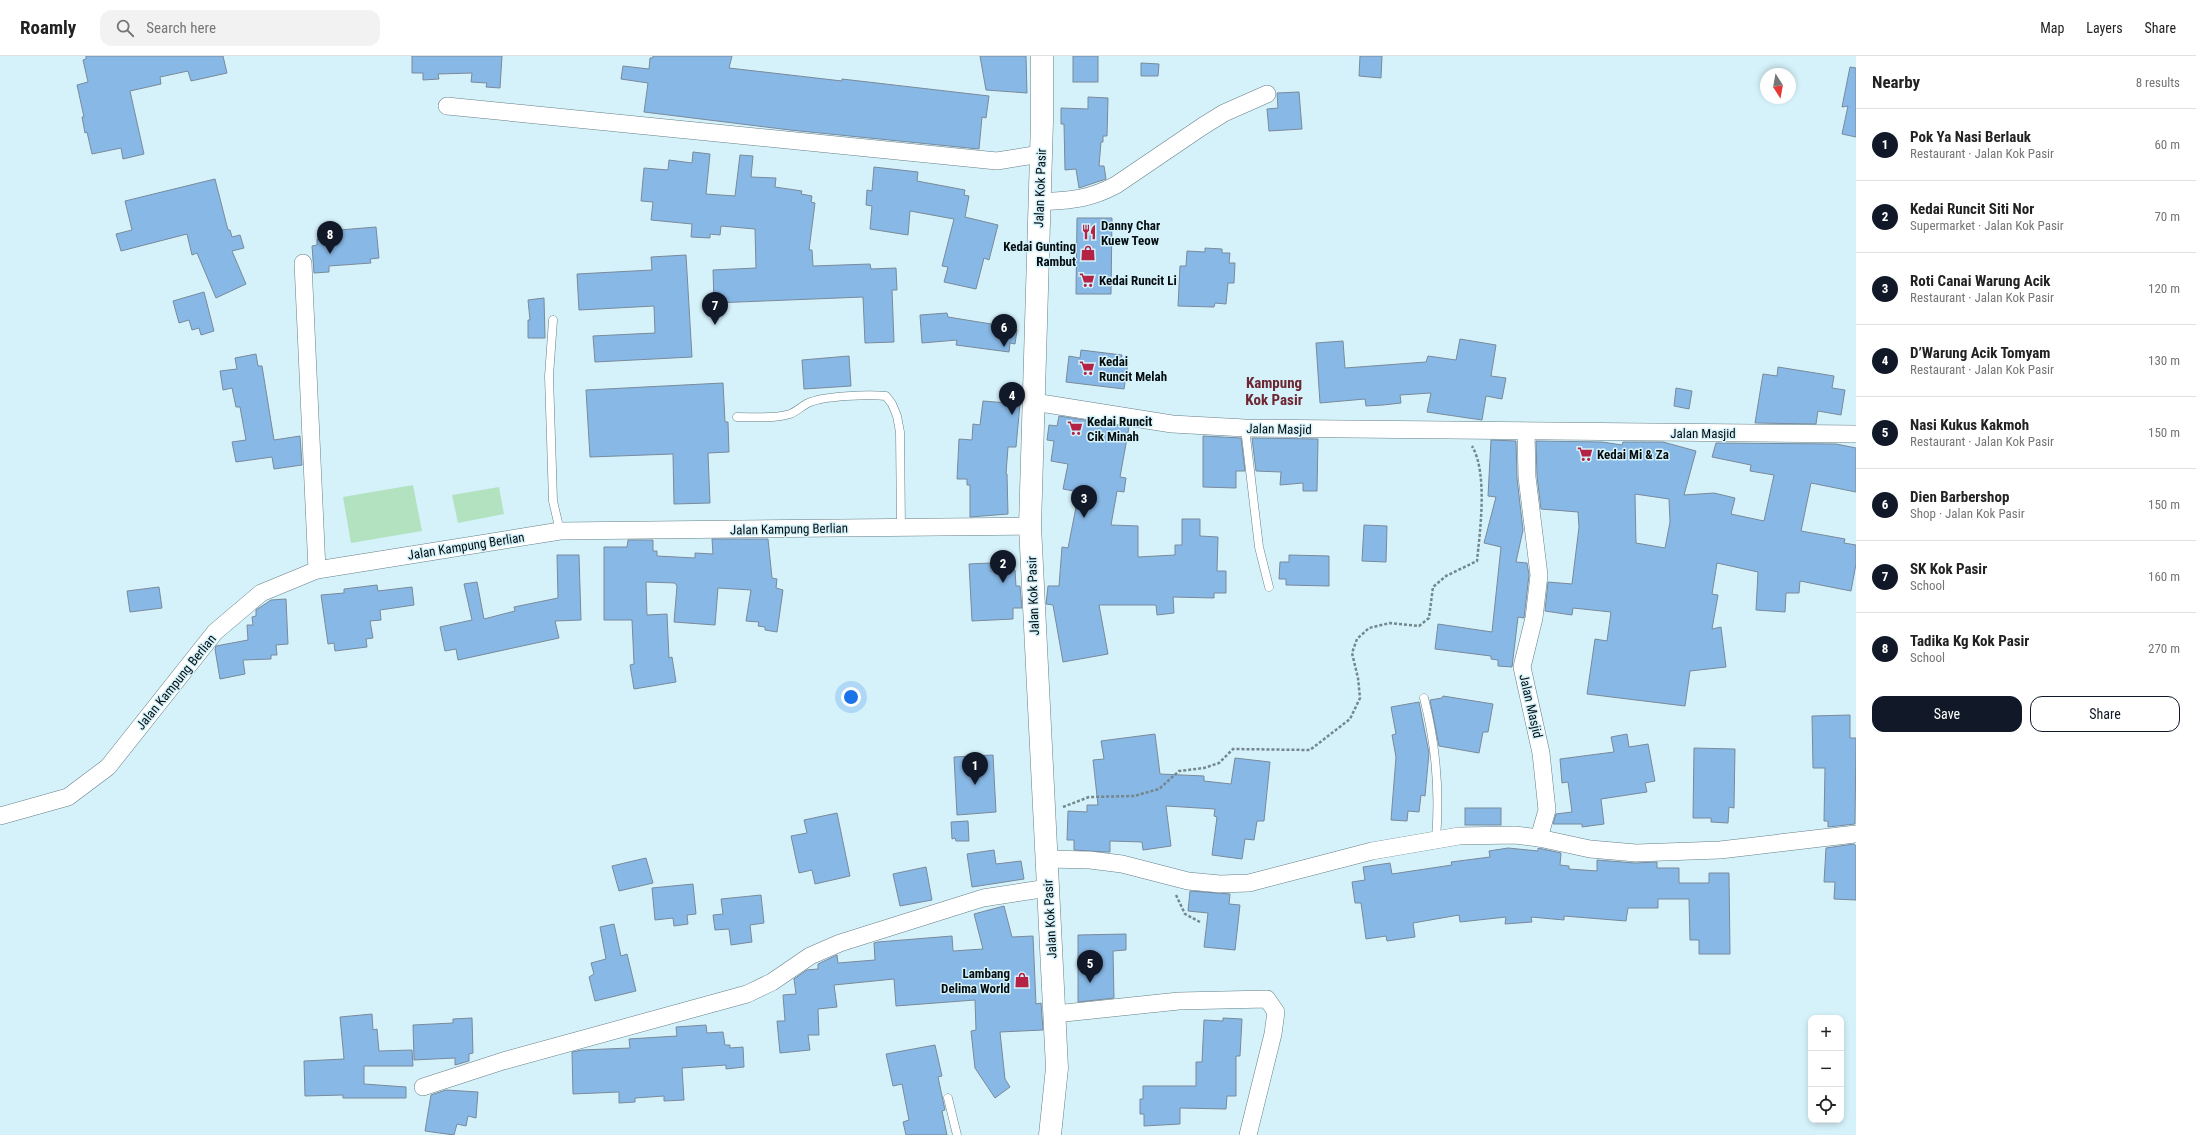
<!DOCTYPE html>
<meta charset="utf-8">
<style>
body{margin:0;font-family:"Roboto Condensed",sans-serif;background:#f2f2f2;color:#222}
.controls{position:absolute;right:12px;bottom:12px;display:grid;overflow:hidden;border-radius:8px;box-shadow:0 2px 6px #0003}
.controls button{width:36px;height:36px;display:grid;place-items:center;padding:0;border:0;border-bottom:1px solid #e0e0e0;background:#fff;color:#222;font:20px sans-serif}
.compass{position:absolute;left:1760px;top:12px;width:36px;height:36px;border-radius:50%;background:#fff;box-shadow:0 2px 6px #0003;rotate:169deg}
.you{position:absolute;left:851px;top:641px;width:14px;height:14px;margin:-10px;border:3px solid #fff;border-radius:50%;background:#1a73e8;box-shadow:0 0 0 6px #1a73e833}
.badge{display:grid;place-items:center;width:26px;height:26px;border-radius:50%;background:#111827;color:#fff;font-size:13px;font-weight:700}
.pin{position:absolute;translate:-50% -33px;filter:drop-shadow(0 1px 2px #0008)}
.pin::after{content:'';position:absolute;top:21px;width:14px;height:12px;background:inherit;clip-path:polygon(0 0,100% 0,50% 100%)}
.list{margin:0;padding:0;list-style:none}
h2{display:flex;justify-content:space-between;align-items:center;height:52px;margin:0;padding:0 16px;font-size:17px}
h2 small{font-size:13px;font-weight:400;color:#767676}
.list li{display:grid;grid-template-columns:26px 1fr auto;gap:12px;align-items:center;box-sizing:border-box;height:72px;padding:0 16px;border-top:1px solid #e0e0e0}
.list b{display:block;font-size:15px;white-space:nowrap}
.list p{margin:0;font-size:13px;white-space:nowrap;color:#767676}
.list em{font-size:13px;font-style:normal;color:#767676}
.actions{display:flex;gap:8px;padding:12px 16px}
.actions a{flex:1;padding:9px 0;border:1px solid #111827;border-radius:12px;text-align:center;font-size:14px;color:#111827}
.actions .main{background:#111827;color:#fff}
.icon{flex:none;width:22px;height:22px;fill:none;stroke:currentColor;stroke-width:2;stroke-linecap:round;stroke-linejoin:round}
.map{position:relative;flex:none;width:1856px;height:1079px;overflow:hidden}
header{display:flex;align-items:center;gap:24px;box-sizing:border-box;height:56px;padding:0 20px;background:#fff;border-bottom:1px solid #e0e0e0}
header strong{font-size:19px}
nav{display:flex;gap:22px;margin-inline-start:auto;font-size:14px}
.search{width:280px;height:36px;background:#f2f2f2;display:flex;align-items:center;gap:10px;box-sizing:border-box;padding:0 14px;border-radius:12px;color:#767676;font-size:15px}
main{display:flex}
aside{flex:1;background:#fff}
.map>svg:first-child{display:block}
</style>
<header>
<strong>Roamly</strong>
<div class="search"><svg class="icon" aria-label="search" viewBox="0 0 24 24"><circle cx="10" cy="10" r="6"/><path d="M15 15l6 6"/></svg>Search here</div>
<nav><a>Map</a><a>Layers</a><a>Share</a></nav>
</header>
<main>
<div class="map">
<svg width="1856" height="1079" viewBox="0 0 1856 1079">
<rect width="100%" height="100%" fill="#d5f2fa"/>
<!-- green -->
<g fill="#b3e2c0">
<polygon points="413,429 422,475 351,487 343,441"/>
<polygon points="499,431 504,458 458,467 452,439"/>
</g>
<!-- building -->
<g fill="#88b8e6" stroke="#798a9b" fill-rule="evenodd">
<polygon points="86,0 223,0 227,17 191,25 188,15 160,21 161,28 130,35 144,98 123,103 121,92 92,98 87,76 85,77 82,61 84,61 77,29 88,26 83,4 86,3"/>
<polygon points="412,0 502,0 500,32 486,31 487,27 471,26 472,17 438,18 439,23 423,24 423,17 412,17"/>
<polygon points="653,0 732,0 729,12 842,25 842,23 989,40 986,62 982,61 979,93 790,74 644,56 648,27 621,23 623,10 649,13 650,2 653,2"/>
<polygon points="980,0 1026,0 1027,37 986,34"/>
<rect x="1073" y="0" width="25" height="26"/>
<polygon points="1360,0 1382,0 1381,22 1359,20"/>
<polygon points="1141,7 1159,8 1158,20 1141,20"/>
<polygon points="1850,11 1856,12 1856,81 1842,78 1848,50 1842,51"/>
<polygon points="1299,36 1302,73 1269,75 1267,53 1278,52 1277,37"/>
<polygon points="1088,41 1108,42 1107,80 1103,80 1103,86 1101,86 1099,110 1104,110 1106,123 1079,132 1076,113 1065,114 1064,68 1061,68 1061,52 1088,53"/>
<polygon points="693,96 710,98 706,138 735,140 740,99 753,100 751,121 776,122 775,131 802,135 801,138 812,140 811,146 815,147 809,194 812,194 813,210 870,208 871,213 896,212 897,234 892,234 894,286 865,287 863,241 714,247 713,214 756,212 755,173 721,170 720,179 710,178 710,182 691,181 692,168 651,164 653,146 641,145 644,112 668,114 669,104 692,107"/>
<polygon points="874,111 918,116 917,125 965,134 964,139 969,140 965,161 998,169 989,204 984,202 976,233 944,226 948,211 942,210 954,163 910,155 908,179 870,173 872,150 866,149 867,134 872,135"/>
<polygon points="215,123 228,174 230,174 232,181 240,179 244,192 232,195 246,228 216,242 197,197 192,199 187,178 121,195 116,178 132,174 125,145"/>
<polygon points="1077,162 1112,162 1111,238 1076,238"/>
<polygon points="376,171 379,202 370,203 371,207 329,210 329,216 314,217 312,190 317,189 317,183 328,183 327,175"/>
<polygon points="1205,192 1222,193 1222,197 1230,197 1229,207 1235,207 1234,227 1228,227 1226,248 1215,247 1214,251 1178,250 1180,210 1186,210 1187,195 1205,196"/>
<polygon points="686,199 692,301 595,306 593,280 655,277 654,250 579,254 577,218 652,214 651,201"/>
<polygon points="204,236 214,275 201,279 199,272 192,274 189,264 179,267 173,245"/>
<polygon points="544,242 545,282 528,282 528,264 530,264 528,244"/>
<polygon points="947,257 948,261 991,268 991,271 1017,274 1015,288 1010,287 1009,296 956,289 957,284 922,287 920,259"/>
<polygon points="1460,283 1496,289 1491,320 1506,322 1502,343 1486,340 1482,364 1427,356 1431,337 1400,339 1401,347 1383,349 1366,350 1365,343 1320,347 1316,287 1343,285 1345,312 1426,306 1428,300 1456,304"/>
<polygon points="1081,294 1122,299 1121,306 1128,307 1124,333 1066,326 1069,300 1080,302"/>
<polygon points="256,298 258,310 262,310 274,384 300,380 302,409 274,413 272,401 236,406 232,386 246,384 240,351 236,351 232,332 223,334 220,315 237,313 235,302"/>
<polygon points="849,300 851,330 804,333 802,304"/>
<polygon points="1778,311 1834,320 1832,332 1845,334 1841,359 1818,355 1816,368 1755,367 1763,318 1777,320"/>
<polygon points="723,327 725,366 728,366 729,396 708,397 710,447 674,448 673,398 590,401 586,334"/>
<polygon points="1676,332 1692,335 1689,353 1674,350"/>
<polygon points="983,345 1020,348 1016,391 1008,391 1006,418 1007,418 1008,458 970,461 970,429 967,429 967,423 957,423 959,383 972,384 973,368 980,369"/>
<polygon points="1059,360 1129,371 1120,421 1126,422 1124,436 1117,435 1111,469 1138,470 1138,501 1175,499 1175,489 1182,489 1182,463 1200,463 1200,480 1218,481 1217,515 1226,515 1226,537 1214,537 1214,542 1173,541 1174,557 1157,559 1156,549 1099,549 1108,598 1063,606 1053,549 1046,548 1048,530 1059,530 1062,491 1068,492 1079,436 1063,433 1068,408 1051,405 1054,385 1047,384 1049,369 1057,370"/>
<polygon points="1203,380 1241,382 1245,415 1236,415 1236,432 1203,431"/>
<polygon points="1252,382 1318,383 1317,435 1303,435 1303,427 1280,429 1281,416 1256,415"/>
<polygon points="1491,384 1516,385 1517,422 1523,474 1516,506 1527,507 1529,519 1524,562 1518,561 1512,611 1498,610 1498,604 1491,603 1491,600 1435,593 1438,568 1492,576 1501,491 1484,487 1496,441 1488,440"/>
<path d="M1536,385L1602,386L1622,389L1623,386H1663L1696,395L1684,439L1714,437L1735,442L1731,458L1764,465L1774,419L1750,415L1751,409L1712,401L1716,387L1836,388L1856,392V436L1811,427L1801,475L1845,483L1844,487L1856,489V508L1851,535L1800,525L1799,537H1786L1785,556L1756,554L1758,516L1717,507L1712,538L1718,539L1712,573L1721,571L1726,611L1690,615L1685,650L1587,638L1595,583L1607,585L1611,556L1573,552L1572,559L1545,555L1548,526L1572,528L1579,471L1578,456L1541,453L1537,420ZM1635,438L1669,443L1670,466L1665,492L1636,487Z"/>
<polygon points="1364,469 1387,470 1386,506 1362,505"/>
<polygon points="712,483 768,483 772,522 777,523 776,532 783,534 777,576 765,574 765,571 758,570 759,566 746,565 751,534 718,532 715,569 674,566 677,530 675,527 646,526 647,559 667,558 669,602 672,601 676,626 634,633 630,609 634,608 632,564 604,564 604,491 627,491 628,484 653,484 653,495 657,495 657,500 695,502 695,497 713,498"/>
<polygon points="557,499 579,499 581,564 555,565 559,582 458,604 456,593 445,595 440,571 472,564 464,528 477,526 484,563 515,555 514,551 558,542"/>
<polygon points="1289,499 1329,500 1329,530 1286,529 1286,523 1279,523 1280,506 1289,506"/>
<polygon points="990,507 991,515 1015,514 1016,530 1020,530 1022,552 1013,552 1013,563 972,565 969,508"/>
<polygon points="377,529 378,535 412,531 414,549 380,554 381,564 370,565 373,582 366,583 367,591 335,595 334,587 328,588 321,539 344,537 344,533"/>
<polygon points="159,531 162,552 130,556 127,535"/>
<polygon points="286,543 288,588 276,589 277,599 271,599 271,603 243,604 245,618 220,623 215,593 216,590 248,584 247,569 253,569 252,561 256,560 256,554 271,544"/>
<polygon points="1443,640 1493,648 1488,676 1483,676 1479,697 1439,690 1430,644 1442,642"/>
<polygon points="1419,646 1429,697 1425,740 1421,739 1419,756 1408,755 1407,765 1391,764 1396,701 1392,679 1396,678 1391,651"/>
<polygon points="1850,659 1850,682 1856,682 1855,768 1828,771 1828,765 1824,765 1825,712 1813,712 1812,660"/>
<polygon points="1155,678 1160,718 1204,720 1204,725 1231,728 1235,702 1270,706 1264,765 1257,765 1254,784 1245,783 1242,803 1212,799 1217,761 1214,760 1215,753 1166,750 1171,790 1143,794 1142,786 1110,785 1110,796 1105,796 1074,794 1074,784 1067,784 1068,755 1087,756 1087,749 1098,749 1093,704 1104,703 1101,685"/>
<polygon points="1627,678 1629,691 1648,688 1655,725 1645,727 1647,736 1601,743 1604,768 1582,771 1582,768 1553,768 1556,758 1572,756 1568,726 1562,727 1560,703 1614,696 1611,681"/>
<polygon points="1694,692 1735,693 1734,752 1729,751 1728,767 1711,766 1711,762 1693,762"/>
<polygon points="993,699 996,756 957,759 954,701"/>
<rect x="1465" y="752" width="36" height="17"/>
<polygon points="837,757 850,820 815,828 812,814 799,817 791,780 807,777 804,764"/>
<polygon points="968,765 969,785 956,785 955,782 952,783 951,766"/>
<polygon points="1854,788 1856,790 1856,844 1834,843 1835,826 1824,826 1826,792"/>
<polygon points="1508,792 1538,795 1538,792 1561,797 1560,809 1569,810 1569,813 1597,815 1597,804 1635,807 1657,806 1657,812 1679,812 1679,827 1709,827 1709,817 1729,817 1730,898 1699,898 1699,884 1690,884 1689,843 1658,843 1658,852 1628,852 1626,865 1564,860 1564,864 1531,861 1532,866 1505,868 1506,861 1460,866 1459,859 1413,867 1415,881 1387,885 1386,880 1366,883 1361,847 1355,847 1352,826 1365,824 1363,811 1390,807 1392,818 1452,809 1451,806 1490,801 1489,795"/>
<polygon points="994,794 996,808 1021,805 1024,823 972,831 967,798"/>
<polygon points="646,802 653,827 619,835 612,810"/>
<polygon points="926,811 932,844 900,850 893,818"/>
<polygon points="693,828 696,858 687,859 688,868 674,870 673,862 655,864 652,832"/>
<polygon points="1190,835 1230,838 1229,848 1240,849 1235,894 1204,891 1208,857 1188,855"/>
<polygon points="761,839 764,867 750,869 752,886 731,889 729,873 715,874 713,859 723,858 721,843"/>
<polygon points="1004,850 1012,881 1033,880 1036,948 1041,947 1043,974 1000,976 1005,1023 1010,1031 995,1042 975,1012 971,975 976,974 975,944 896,950 894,923 834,929 837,951 818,953 819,979 808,979 810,994 780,997 777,965 785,965 783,939 796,938 794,923 807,914 818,913 818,908 837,899 838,907 875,904 874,887 878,886 952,880 953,895 983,893 974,858"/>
<polygon points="614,868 621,900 627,898 636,935 595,945 589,921 594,918 591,907 606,903 600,871"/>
<polygon points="1126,878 1126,894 1113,895 1114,942 1078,946 1078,879"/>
<polygon points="372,958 373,974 377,973 379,995 412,994 413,1010 364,1010 364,1028 406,1031 406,1042 343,1042 343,1039 305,1040 304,1005 344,1003 340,961"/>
<polygon points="472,962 473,997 469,998 469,1005 455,1009 455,1002 414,1004 413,969 453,967 453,963"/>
<polygon points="1223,962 1242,963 1240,1000 1236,1000 1236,1040 1227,1040 1226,1053 1180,1052 1180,1068 1144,1070 1144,1058 1140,1058 1140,1043 1143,1043 1143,1030 1196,1030 1196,1006 1202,1006 1204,964 1223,965"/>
<polygon points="706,969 707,977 723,976 725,989 730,989 730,992 743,991 744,1011 726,1013 726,1009 682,1012 684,1044 664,1045 664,1040 635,1042 635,1046 619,1047 619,1036 573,1038 572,996 582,994 630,992 629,983 677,980 676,971"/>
<polygon points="935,989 942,1020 938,1021 945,1054 942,1055 947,1079 906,1079 903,1066 909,1064 902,1028 893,1030 886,998"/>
<polygon points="446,1034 478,1036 476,1062 468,1060 466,1070 457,1068 454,1079 425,1075 431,1039"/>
</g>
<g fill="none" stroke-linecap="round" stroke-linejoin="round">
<!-- lane casing -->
<g stroke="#657f87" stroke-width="9">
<g id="lane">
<polyline points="553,264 549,320 553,445 560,475"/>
<path d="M737,361C754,361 773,363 790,358C796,356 802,350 808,347C823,340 869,338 886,340L892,348L897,360L900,376L901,471"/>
<polyline points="1245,372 1259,491 1269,531"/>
<path d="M1424,642C1436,689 1440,735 1436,783"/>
<polyline points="948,1042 957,1079"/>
</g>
</g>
<!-- street casing -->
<g stroke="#657f87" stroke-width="18">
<g id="street">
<polyline points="447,50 997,105 1041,98"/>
<path d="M1040,146C1070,144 1088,144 1116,129L1203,70L1224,57L1267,38"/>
<polyline points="303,207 317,514"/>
<polyline points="1034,346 1172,368 1245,372 1856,378"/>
<polyline points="1526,376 1527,421 1539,519 1534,562 1522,611 1541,697 1547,754 1539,782"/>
<polyline points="0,760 68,741 108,711 215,576 261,537 317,514 560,475 1030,470"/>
<polyline points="1047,803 1090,804 1122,808 1188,825 1220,828 1249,827 1372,795 1459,780 1515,779 1539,782 1590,793 1636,797 1720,794 1856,778"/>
<polyline points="1055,958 1179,945 1267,943 1276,956 1273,978 1248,1079"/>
<polyline points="423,1031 503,1005 747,938 772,926 810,900 840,887 983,842 1048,832"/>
</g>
</g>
<!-- secondary casing -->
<g stroke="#657f87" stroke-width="23">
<polyline id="secondary" points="1042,0 1042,65 1030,470 1057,1012 1050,1079"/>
</g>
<!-- path -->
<g stroke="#73878d" stroke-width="2.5" stroke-dasharray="3 2" stroke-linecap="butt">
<path d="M1063,751L1089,741L1134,740L1159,733L1179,715L1204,712L1219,707L1233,693L1310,694L1350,663L1360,642L1358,622L1352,597L1357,583L1369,572L1390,567L1419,570L1429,562L1433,531L1446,520L1477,505C1480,475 1488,417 1472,390"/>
<polyline points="1176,839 1185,858 1200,866"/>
</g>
<!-- lane -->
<use href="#lane" stroke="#fff" stroke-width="8"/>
<!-- street -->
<use href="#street" stroke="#fff" stroke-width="17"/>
<!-- secondary -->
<use href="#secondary" stroke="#fff" stroke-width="22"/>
</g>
<!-- icons -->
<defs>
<g id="restaurant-bare" transform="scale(1.2)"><path d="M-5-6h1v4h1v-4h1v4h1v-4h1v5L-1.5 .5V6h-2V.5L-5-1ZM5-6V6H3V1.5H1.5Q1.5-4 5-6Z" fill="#b42245" stroke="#d5f2fa" stroke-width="2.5" paint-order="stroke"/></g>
<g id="shop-bare" transform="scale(1.2)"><path d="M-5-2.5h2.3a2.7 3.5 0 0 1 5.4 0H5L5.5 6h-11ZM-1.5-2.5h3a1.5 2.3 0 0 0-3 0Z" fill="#b42245" stroke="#d5f2fa" stroke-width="2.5" paint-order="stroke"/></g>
<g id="supermarket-bare" transform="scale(1.2)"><path d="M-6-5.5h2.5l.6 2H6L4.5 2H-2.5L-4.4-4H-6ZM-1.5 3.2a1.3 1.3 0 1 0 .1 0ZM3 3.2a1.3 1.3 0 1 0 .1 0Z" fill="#b42245" stroke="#d5f2fa" stroke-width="2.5" paint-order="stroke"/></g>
</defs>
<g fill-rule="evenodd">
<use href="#restaurant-bare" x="1089" y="176"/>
<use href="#shop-bare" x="1088" y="197"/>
<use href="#supermarket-bare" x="1087" y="224"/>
<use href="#supermarket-bare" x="1087" y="312"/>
<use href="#supermarket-bare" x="1075" y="372"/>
<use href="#supermarket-bare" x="1585" y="398"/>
<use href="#shop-bare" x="1022" y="924"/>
</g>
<g text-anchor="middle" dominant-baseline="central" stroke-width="3" stroke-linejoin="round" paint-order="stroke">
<!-- street labels -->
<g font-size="13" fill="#040d10" stroke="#d5f2fa">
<text transform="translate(1040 132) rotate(-88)">Jalan Kok Pasir</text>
<text transform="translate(1279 373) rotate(1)">Jalan Masjid</text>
<text x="1703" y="377">Jalan Masjid</text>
<text transform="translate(789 473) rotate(-1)">Jalan Kampung Berlian</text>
<text transform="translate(466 490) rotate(-9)">Jalan Kampung Berlian</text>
<text transform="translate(1033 540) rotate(-92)">Jalan Kok Pasir</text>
<text transform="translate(176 626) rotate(-51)">Jalan Kampung Berlian</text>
<text transform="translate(1531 650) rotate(77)">Jalan Masjid</text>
<text transform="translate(1050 863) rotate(-93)">Jalan Kok Pasir</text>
</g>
<!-- poi labels -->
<g font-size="13" font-weight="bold" fill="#040d10" stroke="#d5f2fa" text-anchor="start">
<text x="1101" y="169">Danny Char<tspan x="1101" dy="15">Kuew Teow</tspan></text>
<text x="1076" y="190" text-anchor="end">Kedai Gunting<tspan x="1076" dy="15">Rambut</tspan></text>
<text x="1099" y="224">Kedai Runcit Li</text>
<text x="1099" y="305">Kedai<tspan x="1099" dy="15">Runcit Melah</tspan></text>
<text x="1087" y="365">Kedai Runcit<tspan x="1087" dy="15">Cik Minah</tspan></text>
<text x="1597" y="398">Kedai Mi &amp; Za</text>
<text x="1010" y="917" text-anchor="end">Lambang<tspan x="1010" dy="15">Delima World</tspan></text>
</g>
<!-- quarter labels -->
<g font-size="15" font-weight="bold" fill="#6d2632" stroke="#d5f2fa">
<text x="1274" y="327">Kampung<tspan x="1274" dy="17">Kok Pasir</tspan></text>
</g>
</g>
</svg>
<div class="controls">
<button>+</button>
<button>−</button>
<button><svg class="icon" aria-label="locate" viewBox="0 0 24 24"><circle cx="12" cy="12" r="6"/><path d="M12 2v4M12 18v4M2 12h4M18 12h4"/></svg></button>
</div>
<svg class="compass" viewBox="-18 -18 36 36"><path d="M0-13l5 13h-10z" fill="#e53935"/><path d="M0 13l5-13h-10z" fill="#767676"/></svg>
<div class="you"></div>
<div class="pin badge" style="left:975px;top:729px">1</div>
<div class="pin badge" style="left:1003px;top:527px">2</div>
<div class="pin badge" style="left:1084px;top:462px">3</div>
<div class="pin badge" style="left:1012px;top:359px">4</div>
<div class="pin badge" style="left:1090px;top:927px">5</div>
<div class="pin badge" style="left:1004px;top:291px">6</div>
<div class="pin badge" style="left:715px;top:269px">7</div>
<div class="pin badge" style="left:330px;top:198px">8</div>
</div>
<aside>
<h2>Nearby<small>8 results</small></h2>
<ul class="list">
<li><span class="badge">1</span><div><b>Pok Ya Nasi Berlauk</b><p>Restaurant · Jalan Kok Pasir</p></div><em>60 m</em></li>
<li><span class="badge">2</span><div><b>Kedai Runcit Siti Nor</b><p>Supermarket · Jalan Kok Pasir</p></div><em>70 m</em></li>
<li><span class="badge">3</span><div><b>Roti Canai Warung Acik</b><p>Restaurant · Jalan Kok Pasir</p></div><em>120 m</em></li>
<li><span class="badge">4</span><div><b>D’Warung Acik Tomyam</b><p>Restaurant · Jalan Kok Pasir</p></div><em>130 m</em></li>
<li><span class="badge">5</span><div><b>Nasi Kukus Kakmoh</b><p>Restaurant · Jalan Kok Pasir</p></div><em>150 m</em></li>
<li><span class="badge">6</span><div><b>Dien Barbershop</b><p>Shop · Jalan Kok Pasir</p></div><em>150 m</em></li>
<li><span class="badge">7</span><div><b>SK Kok Pasir</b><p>School</p></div><em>160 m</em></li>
<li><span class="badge">8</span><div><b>Tadika Kg Kok Pasir</b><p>School</p></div><em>270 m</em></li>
</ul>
<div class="actions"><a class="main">Save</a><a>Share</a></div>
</aside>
</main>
